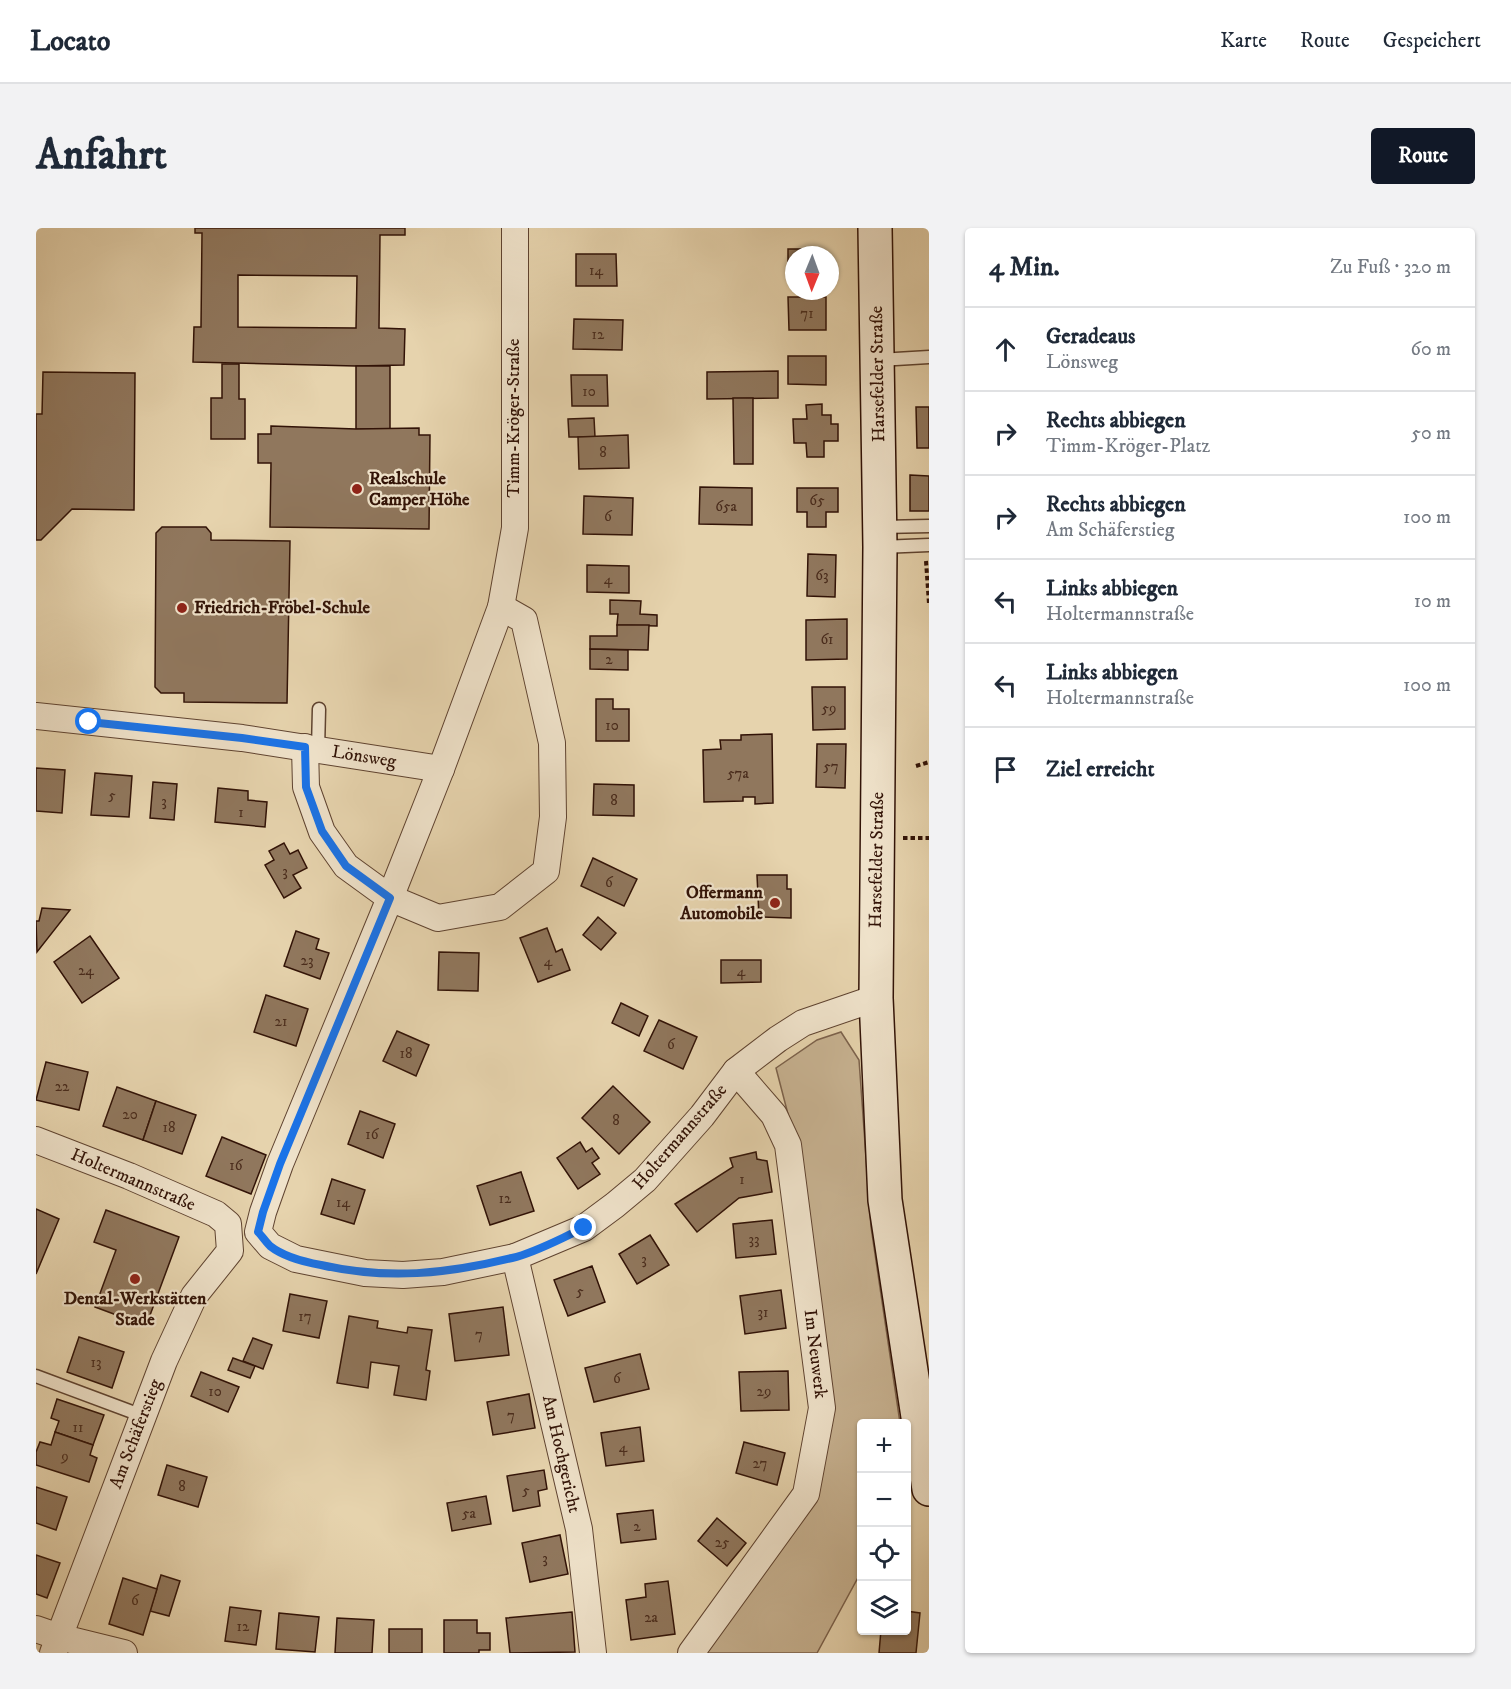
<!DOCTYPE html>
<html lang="de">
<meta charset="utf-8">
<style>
body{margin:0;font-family:"IM FELL DW Pica",serif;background:#f2f2f3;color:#1f2937}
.controls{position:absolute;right:18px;bottom:18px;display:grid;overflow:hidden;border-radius:6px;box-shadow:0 2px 4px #0004}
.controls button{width:54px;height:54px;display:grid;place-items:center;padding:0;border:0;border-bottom:2px solid #e0e1e3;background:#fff;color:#1f2937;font:30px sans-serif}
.compass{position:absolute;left:749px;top:18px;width:54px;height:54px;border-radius:50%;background:#fff;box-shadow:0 2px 4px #0004;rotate:181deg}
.stop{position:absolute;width:18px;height:18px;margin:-14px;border:4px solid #1a73e8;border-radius:50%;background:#fff}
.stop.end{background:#1a73e8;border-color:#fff;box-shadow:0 2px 6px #0008}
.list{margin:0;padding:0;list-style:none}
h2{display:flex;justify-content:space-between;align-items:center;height:78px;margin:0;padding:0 24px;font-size:26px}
h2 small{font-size:20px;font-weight:400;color:#747a83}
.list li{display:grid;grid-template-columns:39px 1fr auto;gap:18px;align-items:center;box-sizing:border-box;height:84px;padding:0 24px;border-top:2px solid #e0e1e3}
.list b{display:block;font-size:22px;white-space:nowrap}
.list p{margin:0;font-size:20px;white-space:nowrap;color:#747a83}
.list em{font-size:20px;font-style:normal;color:#747a83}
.icon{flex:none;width:33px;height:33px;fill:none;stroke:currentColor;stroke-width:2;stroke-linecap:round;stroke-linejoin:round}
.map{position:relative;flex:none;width:893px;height:1425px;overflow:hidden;border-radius:6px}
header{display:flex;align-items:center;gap:36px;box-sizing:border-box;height:84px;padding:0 30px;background:#fff;border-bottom:2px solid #e0e1e3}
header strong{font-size:28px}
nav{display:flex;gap:33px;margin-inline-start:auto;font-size:21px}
.intro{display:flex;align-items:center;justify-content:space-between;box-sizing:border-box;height:144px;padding:0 36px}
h1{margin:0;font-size:42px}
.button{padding:15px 27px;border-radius:6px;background:#111827;color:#fff;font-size:21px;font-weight:700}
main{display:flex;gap:36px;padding:0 36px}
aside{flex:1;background:#fff;border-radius:6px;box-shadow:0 2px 4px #0004}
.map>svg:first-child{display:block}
</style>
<header>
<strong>Locato</strong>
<nav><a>Karte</a><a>Route</a><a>Gespeichert</a></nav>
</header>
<div class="intro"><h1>Anfahrt</h1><a class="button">Route</a></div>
<main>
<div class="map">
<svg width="893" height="1425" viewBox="0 0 893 1425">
<rect width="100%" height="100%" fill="#e6d3ad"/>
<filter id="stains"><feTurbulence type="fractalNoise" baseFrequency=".00333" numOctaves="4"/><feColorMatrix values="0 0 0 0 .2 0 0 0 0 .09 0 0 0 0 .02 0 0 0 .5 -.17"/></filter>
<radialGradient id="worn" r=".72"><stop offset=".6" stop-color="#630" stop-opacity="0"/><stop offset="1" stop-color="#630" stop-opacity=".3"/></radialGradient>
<!-- green -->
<polygon fill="#c7b291" stroke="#7c624c" stroke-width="1.5" points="805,804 823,832 835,999 864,1195 826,1196 825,1344 781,1425 668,1425 776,1268 795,1164 760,917 740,840 781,812"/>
<!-- building -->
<g fill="#90775d" stroke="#321307" stroke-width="1.5" fill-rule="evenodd">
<path d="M159,0H369V7H344L343,100L369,101L368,137L320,138L157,134L158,99H165L166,5H159ZM202,47L321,48L320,100L202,99Z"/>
<polygon points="752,21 786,21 786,27 758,27 758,50 752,50"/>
<polygon points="540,26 580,26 581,58 540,58"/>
<polygon points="752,69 790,69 790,102 753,102"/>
<polygon points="538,91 587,92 586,122 537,121"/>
<polygon points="752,128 790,128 790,157 752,156"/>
<polygon points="186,136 203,136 203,171 209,171 209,211 175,211 175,170 186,170"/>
<polygon points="320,138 354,138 354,202 320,201"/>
<polygon points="742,143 742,170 671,171 671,144"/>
<polygon points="7,144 99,145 98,282 36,281 5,312 0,312 0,186 6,186"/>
<polygon points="535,147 571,147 572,178 536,178"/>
<polygon points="697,170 717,170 717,236 698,236"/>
<polygon points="786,176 786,187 795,187 795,196 802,196 802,213 788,213 788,229 771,229 770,215 758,215 757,191 771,191 770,177"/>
<polygon points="880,179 893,179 893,220 881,220"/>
<polygon points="558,190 559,209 533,209 532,191"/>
<polygon points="235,198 320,201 383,200 383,207 394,207 393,301 234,299 235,235 222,235 222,206 235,206"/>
<polygon points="592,207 593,240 543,241 542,209"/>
<polygon points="874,247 893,248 893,283 874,283"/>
<polygon points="664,259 716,260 716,297 663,296"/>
<polygon points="761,260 802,260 802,284 790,284 790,299 771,299 771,284 761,284"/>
<polygon points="548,268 597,270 596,307 547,306"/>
<polygon points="126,299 170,299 175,305 175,312 254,313 251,475 148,474 148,465 125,465 119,459 120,305"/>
<polygon points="772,326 800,327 799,369 771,368"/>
<polygon points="551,337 593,338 593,365 551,364"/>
<polygon points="574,372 605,373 604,386 621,387 621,398 581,397 582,386 574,386"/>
<polygon points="811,391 811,431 770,432 770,392"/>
<polygon points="581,397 613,397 612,422 554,421 554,408 581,408"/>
<polygon points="554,421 592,422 592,442 554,441"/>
<polygon points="776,459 809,459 809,501 777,502"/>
<polygon points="560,471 577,471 577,481 593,481 593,513 560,513"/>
<polygon points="736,506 737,575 719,576 719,569 707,569 707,573 668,574 667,522 685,521 684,512 705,512 705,507"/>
<polygon points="781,516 810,516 809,560 780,559"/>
<polygon points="0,540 29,542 26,585 0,583"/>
<polygon points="59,545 96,548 93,589 55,587"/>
<polygon points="117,554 141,556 138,592 114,590"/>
<polygon points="558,556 598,557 598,588 557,587"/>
<polygon points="182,560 212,563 212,572 231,574 229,599 179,594"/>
<polygon points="248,615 254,626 262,622 271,640 257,647 265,660 248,670 229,637 238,632 233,623"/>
<polygon points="557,630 601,651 588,678 545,658"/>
<polygon points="721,647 751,647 751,661 755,661 755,690 723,689"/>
<polygon points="6,680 34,682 1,724 0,693 3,693"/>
<polygon points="562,689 580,705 565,722 547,707"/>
<polygon points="511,700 520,724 526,721 534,742 502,754 484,710"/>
<polygon points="260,703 283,711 280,721 293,725 284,751 248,738"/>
<polygon points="54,708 83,750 46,775 18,734"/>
<polygon points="403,724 443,725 442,763 402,762"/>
<polygon points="685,732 725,732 725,754 685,755"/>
<polygon points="230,767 272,781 260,818 218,804"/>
<polygon points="585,775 612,788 603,808 576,795"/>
<polygon points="623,792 661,809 647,841 608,823"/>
<polygon points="361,803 393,817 380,848 347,833"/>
<polygon points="10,834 52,844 43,882 0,872"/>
<polygon points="577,858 614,894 583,926 546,890"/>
<polygon points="81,859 120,873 107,912 67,898"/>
<polygon points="120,873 160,887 146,926 107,912"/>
<polygon points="324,883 359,896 347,930 312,916"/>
<polygon points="186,909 230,927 215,966 170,948"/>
<polygon points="544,914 550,924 556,920 563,930 556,935 564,946 542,961 521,930"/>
<polygon points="720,924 721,931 731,933 736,964 703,970 661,1004 639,976 697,939 694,930"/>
<polygon points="485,944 498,983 454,997 441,958"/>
<polygon points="296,951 329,962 318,996 285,986"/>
<polygon points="0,981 23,991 0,1046"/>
<polygon points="70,982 143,1009 110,1098 59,1079 80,1022 58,1014"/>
<polygon points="736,992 740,1026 700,1030 697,996"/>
<polygon points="614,1007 633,1037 601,1056 583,1026"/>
<polygon points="556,1038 569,1074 532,1088 518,1052"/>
<polygon points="745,1062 750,1100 709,1106 704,1068"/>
<polygon points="254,1066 291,1073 283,1110 247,1103"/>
<polygon points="467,1079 473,1127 419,1133 413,1086"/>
<polygon points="313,1088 342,1093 341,1100 371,1105 372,1099 396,1102 390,1142 394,1143 390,1172 358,1167 363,1138 335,1134 332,1160 301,1155"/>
<polygon points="43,1109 88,1124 76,1160 31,1144"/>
<polygon points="217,1110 236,1117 227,1141 207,1133"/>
<polygon points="604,1126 613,1161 558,1174 549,1140"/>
<polygon points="197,1130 219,1138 214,1150 192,1142"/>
<polygon points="752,1143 753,1182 705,1183 703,1144"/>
<polygon points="165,1144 203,1159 192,1184 155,1168"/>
<polygon points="493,1166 499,1200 457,1207 451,1174"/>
<polygon points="21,1171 68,1187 57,1217 19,1204 23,1193 15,1190"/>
<polygon points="604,1199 608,1233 570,1238 565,1205"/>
<polygon points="19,1204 57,1217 54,1227 61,1230 53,1254 0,1237 0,1224 4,1214 15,1217"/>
<polygon points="708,1214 749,1225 741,1257 700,1245"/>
<polygon points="131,1237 171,1249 162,1279 122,1267"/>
<polygon points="508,1242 511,1261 502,1263 504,1278 477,1283 471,1248"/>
<polygon points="0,1259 31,1269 20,1302 0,1295"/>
<polygon points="450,1268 455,1296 416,1303 411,1275"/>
<polygon points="617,1282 620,1311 585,1315 581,1286"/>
<polygon points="681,1290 710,1315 691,1338 662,1313"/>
<polygon points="524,1307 532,1346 494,1354 486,1315"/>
<polygon points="0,1327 24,1335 11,1370 0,1366"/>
<polygon points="125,1347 144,1353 133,1388 114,1383"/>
<polygon points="87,1350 121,1361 107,1407 73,1396"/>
<polygon points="632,1353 639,1406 595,1412 590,1372 610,1369 609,1356"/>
<polygon points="194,1379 225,1383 220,1417 189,1413"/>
<polygon points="870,1383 884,1385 880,1425 843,1425 845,1402 870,1402"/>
<polygon points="536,1384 539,1424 474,1425 470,1390"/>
<polygon points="243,1385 283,1389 279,1424 240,1421"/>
<polygon points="301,1390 338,1392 336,1425 299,1425"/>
<polygon points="408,1392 441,1392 441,1405 454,1405 454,1422 443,1422 443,1425 408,1425"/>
<rect x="353" y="1401" width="33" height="24"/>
</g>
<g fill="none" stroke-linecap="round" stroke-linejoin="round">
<!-- service casing -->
<g stroke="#5f4330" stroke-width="15">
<g id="service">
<polyline points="843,132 893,129"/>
<polyline points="845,299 893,298"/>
<polyline points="845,319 893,317"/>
<polyline points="282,521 283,481"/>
<polyline points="0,1148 107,1188"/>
</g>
</g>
<!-- minor casing -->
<g stroke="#5f4330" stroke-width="28">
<g id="minor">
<polyline points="479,0 479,300 465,379 405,541 354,670 244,936 227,984 222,1004 234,1018 260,1031 329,1045 367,1047 407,1044 479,1029 548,1000 579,977 609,952 666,888 700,843 742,811 767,795 840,770"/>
<polyline points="0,488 206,510 405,541"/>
<polyline points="269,519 270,559 286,604 310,638 354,670 402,690 464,679 510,643 517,589 516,515 488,392 465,379"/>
<polyline points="0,912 93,948 180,986 192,996 194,1023 158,1068 128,1133 17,1425"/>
<polyline points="479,1029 543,1301 557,1425"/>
<polyline points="0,1401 23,1409 88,1425"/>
<polyline points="655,1425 770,1266 786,1180 752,917 738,887 700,843"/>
</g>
</g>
<!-- secondary casing -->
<g stroke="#321307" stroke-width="36">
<polyline id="secondary" points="839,0 844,319 840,770 849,972 893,1261"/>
</g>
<!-- path -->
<g stroke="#321307" stroke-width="4" stroke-dasharray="4.5 3" stroke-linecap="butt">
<polyline points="890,333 893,376"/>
<polyline points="880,538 893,534"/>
<polyline points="867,610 893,610"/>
</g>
<!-- service -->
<use href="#service" stroke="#efe2ca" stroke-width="12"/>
<!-- minor -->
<use href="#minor" stroke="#efe2ca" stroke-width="26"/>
<!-- secondary -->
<use href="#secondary" stroke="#efe2ca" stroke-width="33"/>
</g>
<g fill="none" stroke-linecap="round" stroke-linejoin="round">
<!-- route -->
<path stroke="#1a73e8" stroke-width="8" d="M53,494L206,510L269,519L270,559L286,603L310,638L354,670L244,936L227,984L222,1004C226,1008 230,1014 234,1018C248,1029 268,1034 285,1037C351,1052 411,1046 476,1030C501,1024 525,1010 548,1000"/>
</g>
<!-- markers -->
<g fill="#8f2418" stroke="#efe2ca" stroke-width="2">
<circle cx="321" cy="261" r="6"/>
<circle cx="146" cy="380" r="6"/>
<circle cx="739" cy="675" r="6"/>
<circle cx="99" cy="1051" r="6"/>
</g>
<g text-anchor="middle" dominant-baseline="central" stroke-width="4.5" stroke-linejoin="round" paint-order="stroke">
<!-- number labels -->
<g font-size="15" fill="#4a2c1c">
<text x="560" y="42">14</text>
<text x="771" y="85">71</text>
<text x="562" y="106">12</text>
<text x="553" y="163">10</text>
<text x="567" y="224">8</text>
<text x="781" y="272">65</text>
<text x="690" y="278">65a</text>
<text x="572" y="288">6</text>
<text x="786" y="347">63</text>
<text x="572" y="351">4</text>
<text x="791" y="411">61</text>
<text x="573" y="431">2</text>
<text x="793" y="480">59</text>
<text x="576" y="497">10</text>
<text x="795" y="538">57</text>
<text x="702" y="545">57a</text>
<text x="76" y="567">5</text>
<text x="578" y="572">8</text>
<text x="128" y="573">3</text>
<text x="205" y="584">1</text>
<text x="249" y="643">3</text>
<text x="573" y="654">6</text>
<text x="271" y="732">23</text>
<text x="512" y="733">4</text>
<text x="50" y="742">24</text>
<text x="705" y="743">4</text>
<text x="245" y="793">21</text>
<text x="635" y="816">6</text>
<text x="370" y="825">18</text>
<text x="26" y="858">22</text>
<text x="94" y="886">20</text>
<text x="580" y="892">8</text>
<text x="133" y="899">18</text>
<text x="336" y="906">16</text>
<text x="200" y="937">16</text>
<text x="706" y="951">1</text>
<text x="469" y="970">12</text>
<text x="307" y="974">14</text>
<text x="718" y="1011">33</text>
<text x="608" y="1031">3</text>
<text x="544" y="1063">5</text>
<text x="727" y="1084">31</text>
<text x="269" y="1088">17</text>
<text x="443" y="1106">7</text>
<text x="60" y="1134">13</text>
<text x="581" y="1150">6</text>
<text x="179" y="1163">10</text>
<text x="728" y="1163">29</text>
<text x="475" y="1187">7</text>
<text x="42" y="1199">11</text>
<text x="587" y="1219">4</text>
<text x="29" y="1228">9</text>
<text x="724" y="1235">27</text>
<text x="146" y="1258">8</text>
<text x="490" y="1262">5</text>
<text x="433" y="1285">5a</text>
<text x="601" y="1298">2</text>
<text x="686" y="1314">25</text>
<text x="509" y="1330">3</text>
<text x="99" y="1372">6</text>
<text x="615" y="1389">2a</text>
<text x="207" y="1398">12</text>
</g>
<!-- street labels -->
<g font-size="18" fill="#321307" stroke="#efe2ca">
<text transform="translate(842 146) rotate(-91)">Harsefelder Straße</text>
<text transform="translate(478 190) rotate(-90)">Timm-Kröger-Straße</text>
<text transform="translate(328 529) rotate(9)">Lönsweg</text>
<text transform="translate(841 632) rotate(-89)">Harsefelder Straße</text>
<text transform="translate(644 909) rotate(-49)">Holtermannstraße</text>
<text transform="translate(97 952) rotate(23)">Holtermannstraße</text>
<text transform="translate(779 1126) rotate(83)">Im Neuwerk</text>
<text transform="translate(100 1206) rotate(-69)">Am Schäferstieg</text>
<text transform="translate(525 1226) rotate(77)">Am Hochgericht</text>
</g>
<!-- poi labels -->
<g font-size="18" font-weight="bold" fill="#321307" stroke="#efe2ca" text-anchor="start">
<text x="333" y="251">Realschule<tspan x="333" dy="21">Camper Höhe</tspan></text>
<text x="158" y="380">Friedrich-Fröbel-Schule</text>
<text x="727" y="665" text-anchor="end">Offermann<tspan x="727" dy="21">Automobile</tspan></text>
<text x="99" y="1071" text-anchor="middle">Dental-Werkstätten<tspan x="99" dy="21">Stade</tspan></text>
</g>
</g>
<rect width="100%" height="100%" filter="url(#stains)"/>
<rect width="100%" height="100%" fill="url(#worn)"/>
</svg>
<div class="controls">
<button>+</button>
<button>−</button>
<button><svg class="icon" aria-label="locate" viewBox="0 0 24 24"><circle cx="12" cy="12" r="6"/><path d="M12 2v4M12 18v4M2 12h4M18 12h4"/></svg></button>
<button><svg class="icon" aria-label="layers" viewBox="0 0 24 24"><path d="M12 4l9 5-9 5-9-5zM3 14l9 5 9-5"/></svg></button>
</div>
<svg class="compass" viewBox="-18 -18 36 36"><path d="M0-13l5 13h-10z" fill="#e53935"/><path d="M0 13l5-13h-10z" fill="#747a83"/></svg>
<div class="stop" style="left:53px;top:494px"></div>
<div class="stop end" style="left:548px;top:1000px"></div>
</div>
<aside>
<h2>4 Min.<small>Zu Fuß · 320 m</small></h2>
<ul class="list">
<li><svg class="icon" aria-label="ahead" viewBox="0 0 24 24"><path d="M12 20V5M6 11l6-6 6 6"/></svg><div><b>Geradeaus</b><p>Lönsweg</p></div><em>60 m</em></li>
<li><svg class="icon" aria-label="right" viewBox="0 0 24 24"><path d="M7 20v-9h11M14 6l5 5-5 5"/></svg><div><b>Rechts abbiegen</b><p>Timm-Kröger-Platz</p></div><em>50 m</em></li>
<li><svg class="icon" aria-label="right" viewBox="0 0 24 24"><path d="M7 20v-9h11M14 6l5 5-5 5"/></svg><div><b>Rechts abbiegen</b><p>Am Schäferstieg</p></div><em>100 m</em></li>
<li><svg class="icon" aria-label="left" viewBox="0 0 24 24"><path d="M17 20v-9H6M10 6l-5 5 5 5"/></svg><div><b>Links abbiegen</b><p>Holtermannstraße</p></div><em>10 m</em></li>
<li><svg class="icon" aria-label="left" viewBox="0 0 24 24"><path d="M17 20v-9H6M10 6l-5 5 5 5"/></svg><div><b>Links abbiegen</b><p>Holtermannstraße</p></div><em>100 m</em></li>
<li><svg class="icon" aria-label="arrive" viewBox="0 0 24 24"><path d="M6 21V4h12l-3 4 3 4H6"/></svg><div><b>Ziel erreicht</b></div></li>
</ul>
</aside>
</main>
